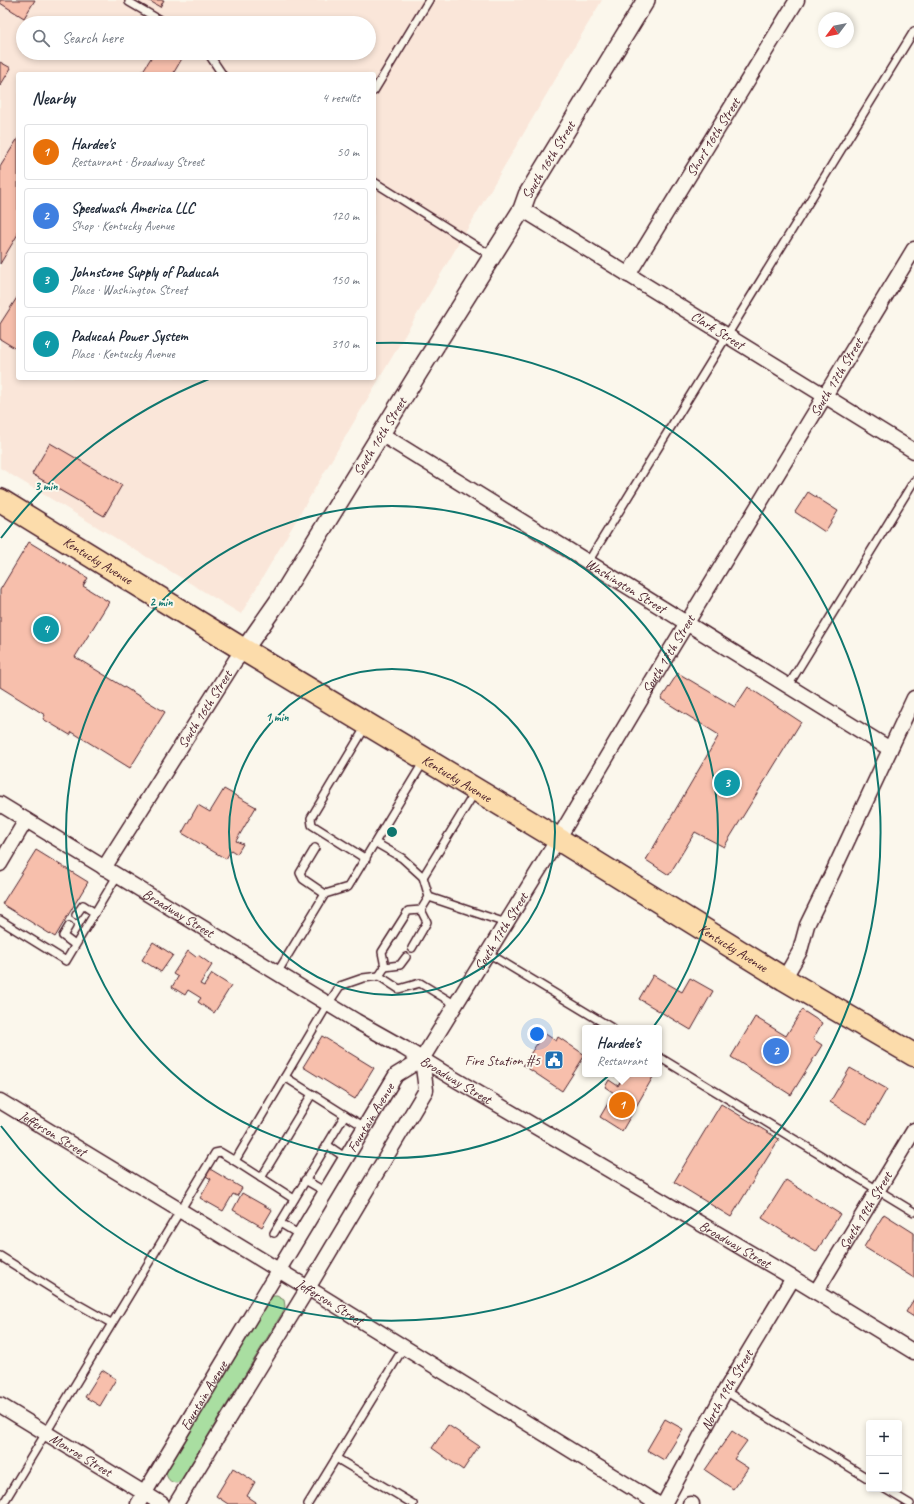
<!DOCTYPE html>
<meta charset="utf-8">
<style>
body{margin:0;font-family:Caveat,sans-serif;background:#f2f2f3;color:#1f2937}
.controls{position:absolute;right:12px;bottom:12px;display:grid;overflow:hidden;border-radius:4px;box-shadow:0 2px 6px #0003}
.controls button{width:36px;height:36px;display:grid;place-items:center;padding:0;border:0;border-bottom:1px solid #e0e1e3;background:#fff;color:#1f2937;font:20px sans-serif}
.compass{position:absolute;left:818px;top:12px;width:36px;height:36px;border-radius:50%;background:#fff;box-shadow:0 2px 6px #0003;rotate:238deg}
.you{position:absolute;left:537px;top:1034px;width:14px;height:14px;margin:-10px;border:3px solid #fff;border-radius:50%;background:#1a73e8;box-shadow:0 0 0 6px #1a73e833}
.badge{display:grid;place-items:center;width:26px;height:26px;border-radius:50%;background:#1f6fb2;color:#fff;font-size:13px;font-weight:700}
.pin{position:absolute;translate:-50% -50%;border:2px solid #fff;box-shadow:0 1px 4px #0006}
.popup{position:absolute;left:582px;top:1025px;width:80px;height:52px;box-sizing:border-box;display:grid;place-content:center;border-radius:4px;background:#fff;filter:drop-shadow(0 1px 3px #0005);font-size:13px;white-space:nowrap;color:#747a83}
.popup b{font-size:15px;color:#1f2937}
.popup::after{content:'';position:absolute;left:50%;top:100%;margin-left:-8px;border:8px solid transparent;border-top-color:#fff}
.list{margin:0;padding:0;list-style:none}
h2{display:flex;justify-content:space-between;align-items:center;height:52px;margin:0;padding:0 16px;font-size:17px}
h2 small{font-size:13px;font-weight:400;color:#747a83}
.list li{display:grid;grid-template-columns:26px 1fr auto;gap:12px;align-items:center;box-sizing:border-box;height:56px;margin:0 8px 8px;padding:0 8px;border:1px solid #e0e1e3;border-radius:4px}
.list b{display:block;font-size:15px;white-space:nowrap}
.list p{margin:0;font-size:13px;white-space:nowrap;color:#747a83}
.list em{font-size:13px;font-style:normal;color:#747a83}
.icon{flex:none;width:22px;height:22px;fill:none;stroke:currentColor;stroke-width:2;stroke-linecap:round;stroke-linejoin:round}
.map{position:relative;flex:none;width:914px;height:1504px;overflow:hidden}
.search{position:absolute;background:#fff;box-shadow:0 2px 6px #0003;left:16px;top:16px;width:360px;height:44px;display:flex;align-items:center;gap:10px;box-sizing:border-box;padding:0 14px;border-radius:22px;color:#747a83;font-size:15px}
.panel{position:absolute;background:#fff;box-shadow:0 2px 6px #0003;left:16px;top:72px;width:360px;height:308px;border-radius:4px}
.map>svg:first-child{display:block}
</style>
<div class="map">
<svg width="914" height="1504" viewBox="0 0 914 1504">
<rect width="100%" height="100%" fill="#fbf7ec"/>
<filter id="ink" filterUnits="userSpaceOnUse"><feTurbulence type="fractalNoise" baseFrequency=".025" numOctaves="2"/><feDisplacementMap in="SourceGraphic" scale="8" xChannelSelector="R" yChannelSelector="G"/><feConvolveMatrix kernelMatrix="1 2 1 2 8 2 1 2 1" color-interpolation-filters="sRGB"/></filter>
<g filter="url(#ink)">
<!-- built -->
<path fill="#fae6d9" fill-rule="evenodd" d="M0,0H602L241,614L0,468ZM23,23H369V53H23ZM18,74H374V378H18Z"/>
<!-- green -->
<path fill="#a9dea1" stroke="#7a7e66" d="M273,1296H277L284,1300L285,1306L284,1310L181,1480L177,1483C170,1483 166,1478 166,1471L269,1299Z"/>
<!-- building -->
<g fill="#f7bfac" stroke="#4a1f2b">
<polygon points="0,0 35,0 24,18 0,3"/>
<polygon points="148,0 164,0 160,7"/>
<polygon points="154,53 181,53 184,55 173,74 141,74"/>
<polygon points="0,62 11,68 0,86"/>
<polygon points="18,138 18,234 0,264 0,167"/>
<polygon points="18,296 18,350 0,339 0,324"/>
<polygon points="50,443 122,485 104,516 32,474"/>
<polygon points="808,492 838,511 825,532 795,512"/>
<polygon points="29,542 88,578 83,586 109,602 75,657 165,712 130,768 72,732 70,735 43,719 45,715 0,687 0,590"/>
<polygon points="678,673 735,707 748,687 801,722 724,847 695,832 669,875 646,860 719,735 661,699"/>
<polygon points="224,789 256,807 236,841 243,844 237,854 231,850 226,859 182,833 198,805 210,812"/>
<polygon points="36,850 88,882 55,937 2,904"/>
<polygon points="153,942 173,955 161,972 142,960"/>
<polygon points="188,951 196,957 198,955 212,965 200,984 204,986 212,974 231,986 214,1013 198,1002 201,998 188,990 185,995 172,987 178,977 173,974"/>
<polygon points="653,975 682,992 690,978 713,991 691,1030 639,999"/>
<polygon points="802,1010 822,1023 813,1039 822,1045 791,1095 731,1057 755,1017 786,1036"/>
<polygon points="544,1033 556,1041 558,1037 585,1055 562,1091 523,1065"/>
<polygon points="322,1036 374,1068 355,1099 303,1067"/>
<polygon points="850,1068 887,1089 867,1124 830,1102"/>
<polygon points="625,1074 647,1074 653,1077 622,1131 600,1117 614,1093 605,1087 609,1080 618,1086"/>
<polygon points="721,1104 779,1139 731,1217 674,1182"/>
<polygon points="210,1169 242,1188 237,1196 233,1194 223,1211 200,1198 211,1179 206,1176"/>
<polygon points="786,1180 840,1214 816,1252 762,1218"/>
<polygon points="242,1193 272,1210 262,1227 233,1210"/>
<polygon points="884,1214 914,1233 914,1278 864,1247"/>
<polygon points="914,1299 914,1317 906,1312"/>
<polygon points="102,1370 116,1379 100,1406 85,1397"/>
<polygon points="665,1419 683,1429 664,1460 647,1450"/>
<polygon points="448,1425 479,1446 463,1470 432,1448"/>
<polygon points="732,1431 747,1441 734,1459 748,1468 733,1489 705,1470"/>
<polygon points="233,1468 255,1482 247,1496 256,1502 255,1504 228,1504 216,1496"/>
</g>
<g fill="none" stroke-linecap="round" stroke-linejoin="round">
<!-- service casing -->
<g stroke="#4a1f2b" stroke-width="10">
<g id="service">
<polyline points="129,2 165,23"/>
<polyline points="208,53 222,74"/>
<polyline points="374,91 429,0"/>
<polyline points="374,182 492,256"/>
<polyline points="588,562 914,31"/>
<polyline points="788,686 914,481"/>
<polyline points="376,843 402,858 423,877 429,897 421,910"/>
<polyline points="315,848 300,873 303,879 325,894"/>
<polyline points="366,859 312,825 311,818 366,726"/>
<polyline points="423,877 475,792"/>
<polyline points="429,897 506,923"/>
<polyline points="76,915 83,905 95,913"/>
<polyline points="0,920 66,961 117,876"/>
<polyline points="69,926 63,936 75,945"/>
<polyline points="412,948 427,922 421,910"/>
<polyline points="488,953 612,1028"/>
<polyline points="385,967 400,965 406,957"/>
<polyline points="277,973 325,894 348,887 424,761"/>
<polyline points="379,976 385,967 382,952 408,911 421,910"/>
<polyline points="659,1057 914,1212"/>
<polyline points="345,1115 365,1127"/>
<polyline points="327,1145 346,1158"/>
<polyline points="261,1178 312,1094"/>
<polyline points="305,1180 326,1192"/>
<polyline points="294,1199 235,1161 328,1004 340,986 363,978 379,976 399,989 420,983 456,1005"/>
<polyline points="280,1223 300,1235"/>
<polyline points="274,1233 345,1115 285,1077"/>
<polyline points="0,1256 67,1298 111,1323"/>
<polyline points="725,1391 869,1479"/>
<polyline points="336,1458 413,1504"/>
<polyline points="885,1489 910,1504"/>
<polyline points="3,1504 215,1153 220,1152 235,1161"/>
<polyline points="308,1504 404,1347"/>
</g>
</g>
<!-- minor casing -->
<g stroke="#4a1f2b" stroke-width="17">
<g id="minor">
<path id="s1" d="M522,209L914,451"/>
<path id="s2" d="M628,275L797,0"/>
<path id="s3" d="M381,434L890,749"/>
<path id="s4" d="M0,804L356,1021L404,1048L451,1077L793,1278L914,1352"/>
<polyline points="0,864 26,820"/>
<path id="s5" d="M104,868L235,661L244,650"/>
<polyline points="784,979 800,951 807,925 832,874 914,698"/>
<path id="s6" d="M0,1101L308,1288L658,1504"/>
<path id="s7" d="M816,1292L914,1130"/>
<path id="s8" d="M0,1405L162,1504"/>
<path id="s9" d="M138,1504L396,1075L422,1059L558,839L665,659L914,249"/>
<polyline points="176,1504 308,1288 426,1090 422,1059"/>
<path id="s10" d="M664,1504L725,1391L793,1278"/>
<polyline points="690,1504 692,1504"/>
</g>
</g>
<!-- tertiary casing -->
<g stroke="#4a1f2b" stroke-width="20">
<g id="tertiary">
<path id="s11" d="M244,650L279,600L419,372L522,209L527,195L646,0"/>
</g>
</g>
<!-- primary casing -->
<g stroke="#4a1f2b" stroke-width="25">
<g id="primary">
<path id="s12" d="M0,500L244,650L558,839L784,979L914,1055"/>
</g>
</g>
<!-- service -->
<use href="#service" stroke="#fbf7ec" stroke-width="7"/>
<!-- minor -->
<use href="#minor" stroke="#fbf7ec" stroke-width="14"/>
<!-- tertiary -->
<use href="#tertiary" stroke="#fbf7ec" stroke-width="17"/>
<!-- primary -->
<use href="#primary" stroke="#fcdcab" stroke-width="22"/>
</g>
</g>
<!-- distance rings -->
<g fill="none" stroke="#0f766e" stroke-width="2">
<circle cx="392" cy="832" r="163"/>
<circle cx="392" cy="832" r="326"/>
<path d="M1 538A489 489 0 0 1 209 379M375 343A489 489 0 1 1 1 1126"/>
</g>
<!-- icons -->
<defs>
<g id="civic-square" transform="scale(1)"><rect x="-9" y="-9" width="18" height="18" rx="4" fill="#1f6fb2" stroke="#fbf7ec"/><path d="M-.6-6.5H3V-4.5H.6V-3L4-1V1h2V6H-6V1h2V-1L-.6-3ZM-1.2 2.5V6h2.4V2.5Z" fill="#fff"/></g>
</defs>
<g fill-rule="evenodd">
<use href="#civic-square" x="554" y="1060"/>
</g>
<g text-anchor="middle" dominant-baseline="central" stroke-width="4" stroke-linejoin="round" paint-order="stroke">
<!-- street labels -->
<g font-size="14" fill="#4a1f2b" stroke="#fbf7ec">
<text stroke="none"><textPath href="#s2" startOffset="162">Short 16th Street</textPath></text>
<text stroke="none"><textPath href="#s11" startOffset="577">South 16th Street</textPath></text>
<text stroke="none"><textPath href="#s1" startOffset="230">Clark Street</textPath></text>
<text stroke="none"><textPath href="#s9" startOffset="1329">South 17th Street</textPath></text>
<text stroke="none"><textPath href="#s11" startOffset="253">South 16th Street</textPath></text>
<text stroke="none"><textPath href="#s12" startOffset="115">Kentucky Avenue</textPath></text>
<text stroke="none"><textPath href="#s3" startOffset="288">Washington Street</textPath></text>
<text stroke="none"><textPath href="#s9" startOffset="1005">South 17th Street</textPath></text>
<text stroke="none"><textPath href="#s5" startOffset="188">South 16th Street</textPath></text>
<text stroke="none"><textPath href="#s12" startOffset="535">Kentucky Avenue</textPath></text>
<text stroke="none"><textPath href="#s4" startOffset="209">Broadway Street</textPath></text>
<text stroke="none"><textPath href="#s9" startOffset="681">South 17th Street</textPath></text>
<text stroke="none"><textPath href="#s12" startOffset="859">Kentucky Avenue</textPath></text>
<text stroke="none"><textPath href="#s4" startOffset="533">Broadway Street</textPath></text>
<text stroke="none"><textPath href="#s9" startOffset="451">Fountain Avenue</textPath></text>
<text stroke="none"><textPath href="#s6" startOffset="62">Jefferson Street</textPath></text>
<text stroke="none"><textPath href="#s7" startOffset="95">South 19th Street</textPath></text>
<text stroke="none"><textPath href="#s4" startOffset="857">Broadway Street</textPath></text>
<text stroke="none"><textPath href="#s6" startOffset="386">Jefferson Street</textPath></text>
<text stroke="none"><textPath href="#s10" startOffset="130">North 19th Street</textPath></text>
<text stroke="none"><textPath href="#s9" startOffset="127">Fountain Avenue</textPath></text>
<text stroke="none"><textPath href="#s8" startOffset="95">Monroe Street</textPath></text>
</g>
<!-- poi labels -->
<g font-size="14" fill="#4a1f2b" stroke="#fbf7ec" text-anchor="end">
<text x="540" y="1060">Fire Station #5</text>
</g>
</g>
<circle cx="392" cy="832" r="6" fill="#0f766e" stroke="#fbf7ec" stroke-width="2"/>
<g font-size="12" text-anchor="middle" font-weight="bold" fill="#0f766e" stroke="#fbf7ec" stroke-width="4" stroke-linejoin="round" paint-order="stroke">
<text x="46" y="490">3 min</text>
<text x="161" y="606">2 min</text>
<text x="277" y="721">1 min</text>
</g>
</svg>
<div class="controls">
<button>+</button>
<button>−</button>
</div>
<svg class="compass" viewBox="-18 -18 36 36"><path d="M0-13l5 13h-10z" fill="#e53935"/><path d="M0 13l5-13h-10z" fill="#747a83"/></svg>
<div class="you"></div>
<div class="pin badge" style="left:622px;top:1105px;background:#e8710a">1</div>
<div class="popup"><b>Hardee's</b>Restaurant</div>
<div class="pin badge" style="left:776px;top:1051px;background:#3f7fe0">2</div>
<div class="pin badge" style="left:727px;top:783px;background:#0f9aa8">3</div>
<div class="pin badge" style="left:46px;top:629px;background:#0f9aa8">4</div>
<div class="search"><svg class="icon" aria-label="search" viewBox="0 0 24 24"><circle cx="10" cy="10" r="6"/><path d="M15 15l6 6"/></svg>Search here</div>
<section class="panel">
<h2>Nearby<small>4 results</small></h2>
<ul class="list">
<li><span class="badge" style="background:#e8710a">1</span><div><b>Hardee's</b><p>Restaurant · Broadway Street</p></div><em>50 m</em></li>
<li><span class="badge" style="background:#3f7fe0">2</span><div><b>Speedwash America LLC</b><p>Shop · Kentucky Avenue</p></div><em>120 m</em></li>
<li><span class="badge" style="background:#0f9aa8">3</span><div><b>Johnstone Supply of Paducah</b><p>Place · Washington Street</p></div><em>150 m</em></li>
<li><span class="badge" style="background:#0f9aa8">4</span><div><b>Paducah Power System</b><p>Place · Kentucky Avenue</p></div><em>310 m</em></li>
</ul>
</section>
</div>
